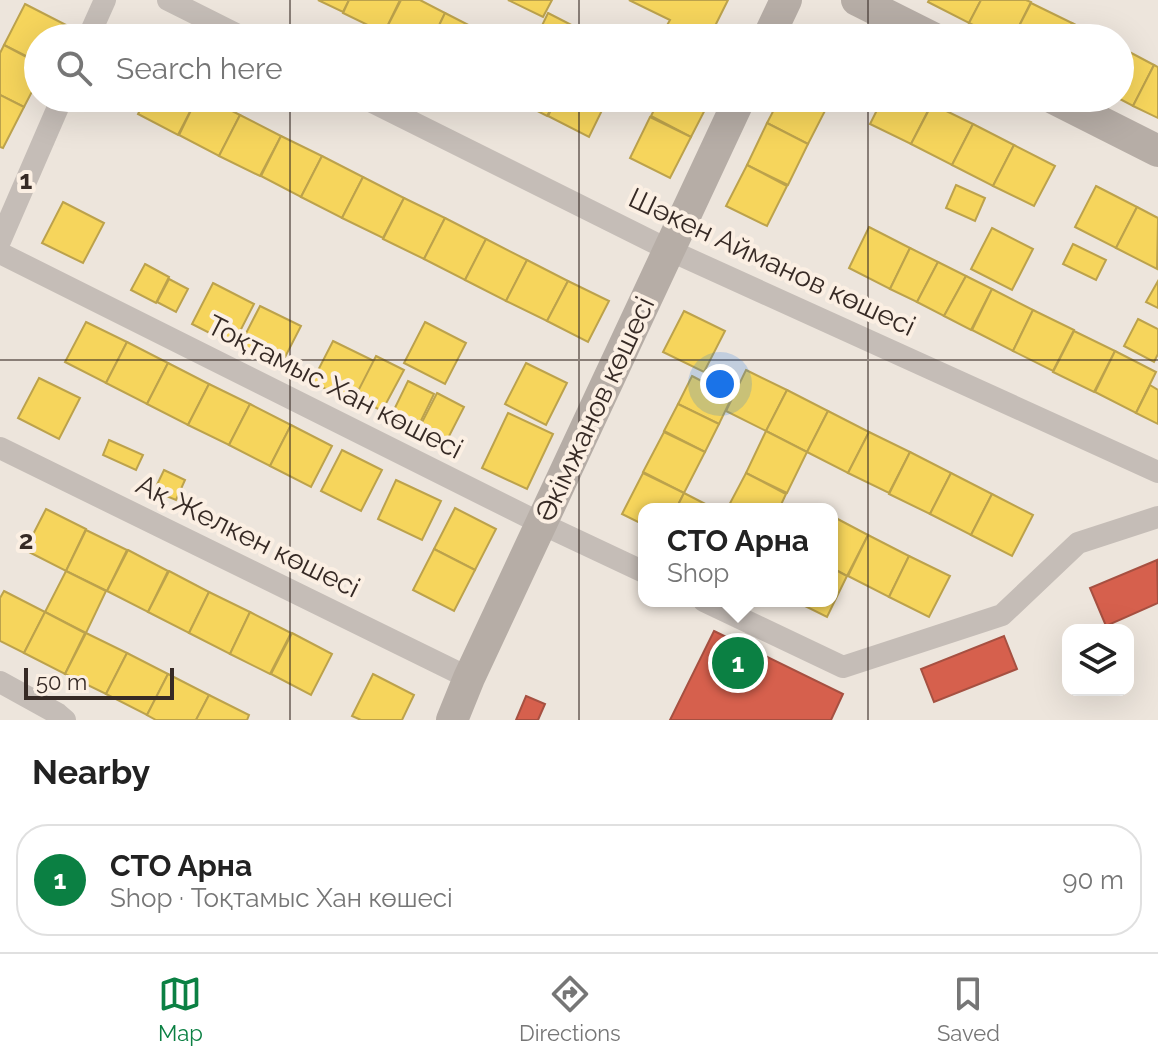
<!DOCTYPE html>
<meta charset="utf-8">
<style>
body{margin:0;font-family:Raleway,sans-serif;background:#f2f2f2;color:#222}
.controls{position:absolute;right:24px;bottom:24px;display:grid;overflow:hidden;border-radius:16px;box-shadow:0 8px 32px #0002}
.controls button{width:72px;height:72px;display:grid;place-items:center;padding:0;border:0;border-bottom:2px solid #e0e0e0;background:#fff;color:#222;font:40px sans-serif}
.scale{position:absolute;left:24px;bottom:20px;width:150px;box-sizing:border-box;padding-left:8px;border:4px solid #362a25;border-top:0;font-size:22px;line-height:28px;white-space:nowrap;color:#362a25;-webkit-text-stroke:6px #fbefe3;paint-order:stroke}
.you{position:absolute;left:720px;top:384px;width:28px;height:28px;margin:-20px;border:6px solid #fff;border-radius:50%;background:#1a73e8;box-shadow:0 0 0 12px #1a73e833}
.badge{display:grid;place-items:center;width:52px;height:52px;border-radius:50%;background:#0b8043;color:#fff;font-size:26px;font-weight:700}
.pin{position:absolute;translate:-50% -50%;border:4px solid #fff;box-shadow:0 2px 8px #0006}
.popup{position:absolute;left:638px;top:503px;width:200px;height:104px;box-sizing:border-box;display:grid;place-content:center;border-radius:16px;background:#fff;filter:drop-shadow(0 2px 6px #0005);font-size:26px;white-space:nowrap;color:#767676}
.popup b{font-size:30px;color:#222}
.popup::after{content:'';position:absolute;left:50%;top:100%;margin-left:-16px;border:16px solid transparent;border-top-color:#fff}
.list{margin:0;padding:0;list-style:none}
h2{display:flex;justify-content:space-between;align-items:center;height:104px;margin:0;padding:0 32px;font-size:34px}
h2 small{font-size:26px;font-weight:400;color:#767676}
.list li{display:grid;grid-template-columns:52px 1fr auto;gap:24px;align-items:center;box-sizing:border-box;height:112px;margin:0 16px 16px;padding:0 16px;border:2px solid #e0e0e0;border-radius:32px}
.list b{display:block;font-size:30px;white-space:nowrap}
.list p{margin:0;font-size:26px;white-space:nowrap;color:#767676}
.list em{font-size:26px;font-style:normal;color:#767676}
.icon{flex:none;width:44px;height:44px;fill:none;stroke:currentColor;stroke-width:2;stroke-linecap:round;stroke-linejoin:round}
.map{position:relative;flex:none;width:1158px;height:720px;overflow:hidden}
.search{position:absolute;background:#fff;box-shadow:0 8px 32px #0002;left:24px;right:24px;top:24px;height:88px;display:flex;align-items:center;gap:20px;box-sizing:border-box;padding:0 28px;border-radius:44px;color:#767676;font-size:30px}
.sheet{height:232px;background:#fff}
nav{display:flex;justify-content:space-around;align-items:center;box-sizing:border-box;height:112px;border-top:2px solid #e0e0e0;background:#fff;font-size:22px;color:#767676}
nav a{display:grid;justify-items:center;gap:4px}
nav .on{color:#0b8043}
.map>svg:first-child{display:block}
</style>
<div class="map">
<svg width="1158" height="720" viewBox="0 0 1158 720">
<rect width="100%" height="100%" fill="#ede5dc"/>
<!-- homes -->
<g fill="#f6d55c" stroke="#bca24c" stroke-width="2">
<polygon points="318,0 349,0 343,12"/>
<polygon points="349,0 400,0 384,33 343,13"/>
<polygon points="401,0 420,0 445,13 433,38 393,38 384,33"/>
<polygon points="508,0 552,0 543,17"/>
<polygon points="629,0 728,0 709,38 687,38 666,27 670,20"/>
<polygon points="929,0 981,0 969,23 928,2"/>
<polygon points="981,0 1026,0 1031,2 1013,38 999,38 969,23"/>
<polygon points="1031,3 1072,23 1064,38 1013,38"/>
<polygon points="25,4 66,25 59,38 38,38 38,62 4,45"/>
<polygon points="445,13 486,34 484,38 433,38"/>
<polygon points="548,13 589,34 587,38 536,38"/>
<polygon points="1072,23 1101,38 1065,38"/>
<polygon points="4,45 38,63 38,80 24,107 0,95 0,53"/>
<polygon points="1120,47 1154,65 1133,106 1118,98 1120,98"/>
<polygon points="1154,65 1158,67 1158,118 1133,106"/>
<polygon points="0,95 24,107 3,148 0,147"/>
<polygon points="146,98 197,98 178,135 138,114"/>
<polygon points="197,98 207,98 240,115 219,156 179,135"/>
<polygon points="512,98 557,98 547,116"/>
<polygon points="557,98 608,98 589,137 548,116"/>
<polygon points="660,98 711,98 691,137 651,116"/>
<polygon points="780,98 819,98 829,103 808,144 767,123"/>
<polygon points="883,98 921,98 932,103 911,144 870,124"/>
<polygon points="932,104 973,124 952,165 911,144"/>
<polygon points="240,115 281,136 260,176 219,156"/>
<polygon points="650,117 691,137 670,178 630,158"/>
<polygon points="767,123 808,144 788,185 747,165"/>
<polygon points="973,124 1014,145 993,186 952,165"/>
<polygon points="281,136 322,156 301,197 261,176"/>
<polygon points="1014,145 1055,166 1034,206 993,186"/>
<polygon points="322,156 363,177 342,218 301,197"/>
<polygon points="747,165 787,186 767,226 726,206"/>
<polygon points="363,177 404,198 383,238 342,218"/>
<polygon points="956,185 985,198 975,221 946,208"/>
<polygon points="1096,186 1137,207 1116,248 1075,227"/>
<polygon points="404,198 445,218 424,259 383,239"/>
<polygon points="63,202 104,223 83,263 42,243"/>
<polygon points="1137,207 1158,218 1157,269 1116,248"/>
<polygon points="445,218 486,239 465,280 424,259"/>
<polygon points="869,227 910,248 890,289 849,268"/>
<polygon points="992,228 1033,249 1012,290 971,269"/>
<polygon points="486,239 527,260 506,301 465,280"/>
<polygon points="1073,244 1106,260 1096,280 1063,264"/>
<polygon points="910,248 938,262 917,302 890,289"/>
<polygon points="527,260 568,281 547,321 506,301"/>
<polygon points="938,262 966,276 944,316 917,302"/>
<polygon points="145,264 169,277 156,303 131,290"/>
<polygon points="966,276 992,289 971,330 944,316"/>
<polygon points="169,279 188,289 176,312 157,302"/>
<polygon points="568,281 609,301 588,342 547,321"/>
<polygon points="1158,281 1158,308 1146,302"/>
<polygon points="213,283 254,304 233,345 192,324"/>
<polygon points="992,289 1033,310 1013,351 972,330"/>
<polygon points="260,306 301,326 280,367 239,347"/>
<polygon points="1033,310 1074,330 1053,371 1013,351"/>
<polygon points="684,311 725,331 704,372 663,352"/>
<polygon points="1138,319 1158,329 1158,354 1154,362 1124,346"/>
<polygon points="86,322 127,342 106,383 65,362"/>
<polygon points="425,322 466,343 445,384 404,363"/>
<polygon points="1074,331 1115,351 1094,392 1053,372"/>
<polygon points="333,341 374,361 353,403 312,382"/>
<polygon points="127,342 168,363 147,404 106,383"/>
<polygon points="1115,351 1156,372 1136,413 1095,392"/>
<polygon points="376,356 404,370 382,411 355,397"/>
<polygon points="168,363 209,384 188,425 147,404"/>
<polygon points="526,363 567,383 546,425 505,404"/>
<polygon points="746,370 787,390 766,431 726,411"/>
<polygon points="692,376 732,397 719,424 678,404"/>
<polygon points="39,378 80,398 59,439 18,418"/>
<polygon points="408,381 434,394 415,433 389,420"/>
<polygon points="209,384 250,404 229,445 188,425"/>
<polygon points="1150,385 1158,390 1158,424 1136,413"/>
<polygon points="787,390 828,411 807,452 766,431"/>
<polygon points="437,393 464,407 443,448 416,434"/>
<polygon points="250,404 291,425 270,466 229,445"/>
<polygon points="678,404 719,424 705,452 664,431"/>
<polygon points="828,411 869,432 848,473 807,452"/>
<polygon points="508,413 553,434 527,489 482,468"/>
<polygon points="291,425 332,446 311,487 270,466"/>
<polygon points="766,431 807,452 787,493 746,473"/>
<polygon points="664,432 705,452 684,493 643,472"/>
<polygon points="869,432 910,452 889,493 848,473"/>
<polygon points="109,440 143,455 136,470 103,455"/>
<polygon points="342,450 382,470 361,511 321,491"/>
<polygon points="910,452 951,473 930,514 889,494"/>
<polygon points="164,470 185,480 176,500 154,491"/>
<polygon points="643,473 684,493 676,509 644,509 644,525 622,514"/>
<polygon points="746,473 786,494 779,509 727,509"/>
<polygon points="951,473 992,494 971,535 930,514"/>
<polygon points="396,480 441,501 422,540 378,519"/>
<polygon points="684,493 715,509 676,509"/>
<polygon points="992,494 1033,515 1012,556 971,535"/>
<polygon points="455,508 496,529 475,570 434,549"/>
<polygon points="46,509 86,529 66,571 25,550"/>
<polygon points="832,516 868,535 847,576 832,568"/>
<polygon points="86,530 127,550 107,591 66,571"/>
<polygon points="868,535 909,556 889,597 848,576"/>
<polygon points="434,549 475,570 454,611 413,590"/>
<polygon points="128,550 168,571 148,612 107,591"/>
<polygon points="909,556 950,576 929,617 889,597"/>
<polygon points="832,568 847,576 827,617 795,601 832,601"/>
<polygon points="66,571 106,591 86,633 45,612"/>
<polygon points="169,571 209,592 189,633 148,612"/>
<polygon points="4,591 45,612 24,653 0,641 0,598"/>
<polygon points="209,592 250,612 230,654 189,633"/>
<polygon points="45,612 85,633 65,674 24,653"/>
<polygon points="250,612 291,633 270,674 230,654"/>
<polygon points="86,633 127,653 106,694 65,674"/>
<polygon points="292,633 332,654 311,695 271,674"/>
<polygon points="127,653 168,674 147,715 106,694"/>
<polygon points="168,674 209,695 196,720 156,720 147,715"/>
<polygon points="373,674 414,695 402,720 361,720 352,716"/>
<polygon points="209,695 249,715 247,720 196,720"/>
</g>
<!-- shops -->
<g fill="#d6604d" stroke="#a65041" stroke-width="2">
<polygon points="1157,560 1158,603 1106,626 1090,588"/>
<polygon points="714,631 843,694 831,720 670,720"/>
<polygon points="1004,636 1017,669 934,702 921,669"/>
<polygon points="526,696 545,704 538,720 516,720"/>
</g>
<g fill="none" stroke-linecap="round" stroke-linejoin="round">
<!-- street -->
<g stroke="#c5bdb7" stroke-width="22">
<polyline points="168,0 244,38"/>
<polyline points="88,38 105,0"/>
<polyline points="364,98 669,250 1158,472"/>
<polyline points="0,241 62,98"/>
<polyline points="0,253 542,524 644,572"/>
<polyline points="0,448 469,678"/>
<polyline points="704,601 843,667 1002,615 1078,543 1158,517"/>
<polyline points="0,682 58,714 65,720"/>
</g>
<!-- secondary -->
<g stroke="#b6ada6" stroke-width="32">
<polyline points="857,0 933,38"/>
<polyline points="768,38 786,0"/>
<polyline points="1053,98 1158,151"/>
<polyline points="452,720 469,678 740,98"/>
</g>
</g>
<!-- grid -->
<path fill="none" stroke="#362a25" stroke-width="2" stroke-opacity="0.55" d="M290,0V38M579,0V38M868,0V38M290,98V720M579,98V720M868,98V720M0,360H1158"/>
<g text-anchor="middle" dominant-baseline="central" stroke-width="8" stroke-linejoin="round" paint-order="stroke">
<!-- street labels -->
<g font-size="28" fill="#362a25" stroke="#fbefe3">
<text transform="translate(772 262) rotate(25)">Шәкен Айманов көшесі</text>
<text transform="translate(335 387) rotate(27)">Тоқтамыс Хан көшесі</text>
<text transform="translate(595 409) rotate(-65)">Әкімжанов көшесі</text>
<text transform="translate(248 536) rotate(26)">Ақ Желкен көшесі</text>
</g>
</g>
<g font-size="26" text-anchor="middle" font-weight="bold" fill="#362a25" stroke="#fbefe3" stroke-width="8" stroke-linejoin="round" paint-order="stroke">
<text x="26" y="189">1</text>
<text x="26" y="549">2</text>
</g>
</svg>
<div class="controls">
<button><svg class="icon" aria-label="layers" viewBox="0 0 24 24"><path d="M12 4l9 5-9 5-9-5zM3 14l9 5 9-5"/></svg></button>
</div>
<div class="scale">50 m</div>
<div class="you"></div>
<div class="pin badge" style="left:738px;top:663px">1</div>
<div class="popup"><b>СТО Арна</b>Shop</div>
<div class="search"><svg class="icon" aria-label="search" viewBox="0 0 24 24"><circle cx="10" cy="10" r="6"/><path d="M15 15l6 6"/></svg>Search here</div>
</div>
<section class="sheet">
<h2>Nearby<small></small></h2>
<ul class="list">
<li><span class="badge">1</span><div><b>СТО Арна</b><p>Shop · Тоқтамыс Хан көшесі</p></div><em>90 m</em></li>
</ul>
</section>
<nav>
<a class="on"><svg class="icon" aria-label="map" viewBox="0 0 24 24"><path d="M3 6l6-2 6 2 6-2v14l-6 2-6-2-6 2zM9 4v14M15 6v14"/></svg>Map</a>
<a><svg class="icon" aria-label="directions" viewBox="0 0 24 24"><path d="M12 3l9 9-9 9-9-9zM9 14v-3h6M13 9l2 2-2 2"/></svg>Directions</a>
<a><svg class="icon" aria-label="saved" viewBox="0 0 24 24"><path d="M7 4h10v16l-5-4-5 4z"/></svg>Saved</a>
</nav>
